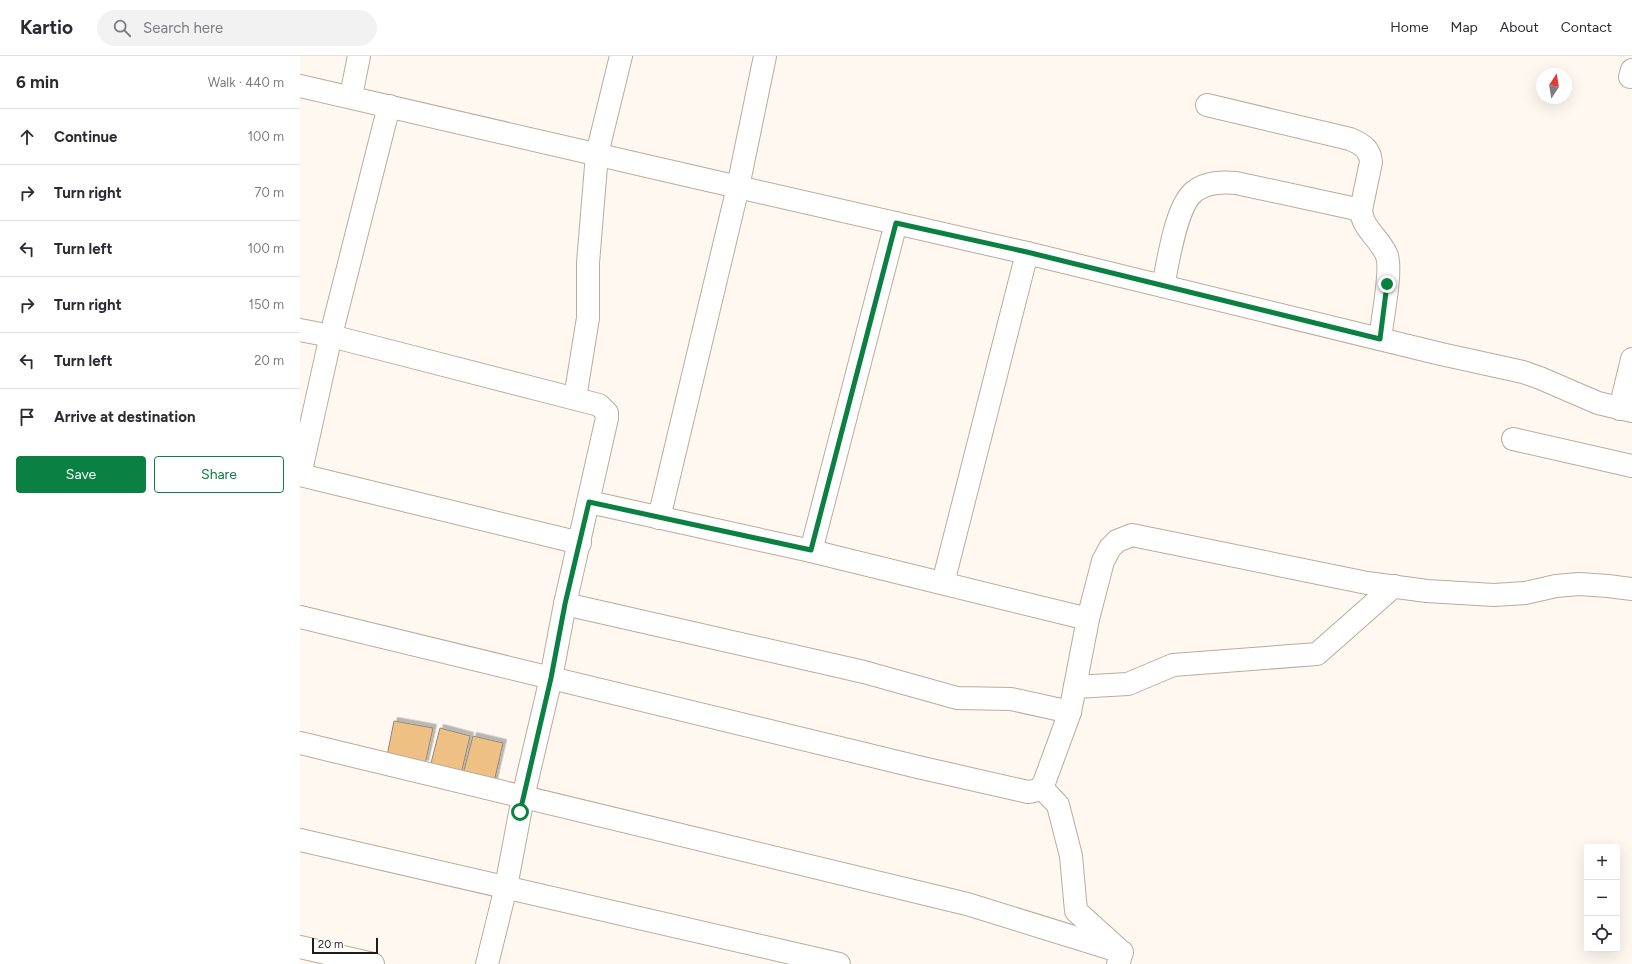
<!DOCTYPE html>
<meta charset="utf-8">
<style>
body{margin:0;font-family:Figtree,sans-serif;background:#f2f2f3;color:#2b2b33}
.controls{position:absolute;right:12px;bottom:12px;display:grid;overflow:hidden;border-radius:4px;box-shadow:0 4px 16px #0002}
.controls button{width:36px;height:36px;display:grid;place-items:center;padding:0;border:0;border-bottom:1px solid #e1e1e2;background:#fff;color:#2b2b33;font:20px sans-serif}
.compass{position:absolute;left:1236px;top:12px;width:36px;height:36px;border-radius:50%;background:#fff;box-shadow:0 4px 16px #0002;rotate:12deg}
.scale{position:absolute;left:12px;bottom:10px;width:66px;box-sizing:border-box;padding-left:4px;border:2px solid #211c15;border-top:0;font-size:11px;line-height:14px;white-space:nowrap;color:#211c15;-webkit-text-stroke:3px #fff;paint-order:stroke}
.stop{position:absolute;width:12px;height:12px;margin:-9px;border:3px solid #0b8043;border-radius:50%;background:#fff}
.stop.end{background:#0b8043;border-color:#fff;box-shadow:0 1px 4px #0008}
.list{margin:0;padding:0;list-style:none}
h2{display:flex;justify-content:space-between;align-items:center;height:52px;margin:0;padding:0 16px;font-size:17px}
h2 small{font-size:13px;font-weight:400;color:#7c7c81}
.list li{display:grid;grid-template-columns:26px 1fr auto;gap:12px;align-items:center;box-sizing:border-box;height:56px;padding:0 16px;border-top:1px solid #e1e1e2}
.list b{display:block;font-size:15px;white-space:nowrap}
.list em{font-size:13px;font-style:normal;color:#7c7c81}
.actions{display:flex;gap:8px;padding:12px 16px}
.actions a{flex:1;padding:9px 0;border:1px solid #0b8043;border-radius:4px;text-align:center;font-size:14px;color:#0b8043}
.actions .main{background:#0b8043;color:#fff}
.icon{flex:none;width:22px;height:22px;fill:none;stroke:currentColor;stroke-width:2;stroke-linecap:round;stroke-linejoin:round}
.map{position:relative;flex:none;width:1332px;height:908px;overflow:hidden}
header{display:flex;align-items:center;gap:24px;box-sizing:border-box;height:56px;padding:0 20px;background:#fff;border-bottom:1px solid #e1e1e2}
header strong{font-size:19px}
nav{display:flex;gap:22px;margin-inline-start:auto;font-size:14px}
.search{width:280px;height:36px;background:#f2f2f3;display:flex;align-items:center;gap:10px;box-sizing:border-box;padding:0 14px;border-radius:22px;color:#7c7c81;font-size:15px}
main{display:flex}
aside{flex:1;background:#fff}
.map>svg:first-child{display:block}
</style>
<header>
<strong>Kartio</strong>
<div class="search"><svg class="icon" aria-label="search" viewBox="0 0 24 24"><circle cx="10" cy="10" r="6"/><path d="M15 15l6 6"/></svg>Search here</div>
<nav><a>Home</a><a>Map</a><a>About</a><a>Contact</a></nav>
</header>
<main>
<aside>
<h2>6 min<small>Walk · 440 m</small></h2>
<ul class="list">
<li><svg class="icon" aria-label="ahead" viewBox="0 0 24 24"><path d="M12 20V5M6 11l6-6 6 6"/></svg><div><b>Continue</b></div><em>100 m</em></li>
<li><svg class="icon" aria-label="right" viewBox="0 0 24 24"><path d="M7 20v-9h11M14 6l5 5-5 5"/></svg><div><b>Turn right</b></div><em>70 m</em></li>
<li><svg class="icon" aria-label="left" viewBox="0 0 24 24"><path d="M17 20v-9H6M10 6l-5 5 5 5"/></svg><div><b>Turn left</b></div><em>100 m</em></li>
<li><svg class="icon" aria-label="right" viewBox="0 0 24 24"><path d="M7 20v-9h11M14 6l5 5-5 5"/></svg><div><b>Turn right</b></div><em>150 m</em></li>
<li><svg class="icon" aria-label="left" viewBox="0 0 24 24"><path d="M17 20v-9H6M10 6l-5 5 5 5"/></svg><div><b>Turn left</b></div><em>20 m</em></li>
<li><svg class="icon" aria-label="arrive" viewBox="0 0 24 24"><path d="M6 21V4h12l-3 4 3 4H6"/></svg><div><b>Arrive at destination</b></div></li>
</ul>
<div class="actions"><a class="main">Save</a><a>Share</a></div>
</aside>
<div class="map">
<svg width="1332" height="908" viewBox="0 0 1332 908">
<defs>
<filter id="shadow"><feDropShadow dx="3.5" dy="-3.5" stdDeviation="0" flood-color="#0004"/></filter>
</defs>
<rect width="100%" height="100%" fill="#fef8f1"/>
<!-- building -->
<g fill="#eec083" stroke="#938676" filter="url(#shadow)">
<polygon points="94,665 133,672 125,708 87,700"/>
<polygon points="140,672 170,680 161,718 130,711"/>
<polygon points="173,680 203,687 194,726 163,718"/>
</g>
<g fill="none" stroke-linecap="round" stroke-linejoin="round">
<!-- minor casing -->
<g stroke="#baac9b" stroke-width="24">
<g id="minor">
<polyline points="1330,21 1332,14"/>
<polyline points="0,30 438,131 727,197 1141,298 1223,316 1240,322 1298,347 1332,355"/>
<polyline points="51,40 59,0"/>
<path d="M907,49L1050,83C1062,88 1070,93 1071,106L1061,154C1062,173 1081,183 1087,200C1092,215 1082,265 1080,283"/>
<path d="M863,230C868,207 876,148 895,135C907,126 922,126 936,127L1061,154"/>
<polyline points="0,274 31,280 299,349 307,357 307,362 265,548 251,622 223,741 206,831 187,908"/>
<polyline points="275,342 288,262 288,207 297,98 321,0"/>
<polyline points="1320,353 1332,303"/>
<polyline points="1213,383 1332,410"/>
<polyline points="0,419 31,279 89,50"/>
<polyline points="0,419 280,487"/>
<polyline points="289,446 511,495 788,563"/>
<polyline points="359,462 438,131 465,0"/>
<polyline points="511,495 596,167"/>
<polyline points="643,527 727,197"/>
<polyline points="265,548 564,616 657,642 711,643 770,656"/>
<path d="M0,561L618,711L728,736C736,735 740,734 744,727L770,656L788,563L803,505L810,492L817,485L832,479L1067,527L1127,535L1194,539L1225,537L1256,530L1279,528L1308,530L1332,533"/>
<polyline points="775,631 828,628 873,609 1017,598 1094,530"/>
<polyline points="0,687 667,848 822,896 818,908"/>
<polyline points="742,732 758,749 771,800 776,855 817,892"/>
<polyline points="0,784 539,908"/>
<polyline points="0,891 73,908"/>
</g>
</g>
<!-- minor -->
<use href="#minor" stroke="#fff" stroke-width="22"/>
</g>
<g fill="none" stroke-linecap="round" stroke-linejoin="round">
<!-- route -->
<polyline stroke="#0b8043" stroke-width="5" points="220,756 251,622 265,548 289,446 511,494 596,167 727,196 1080,283 1087,228"/>
</g>
</svg>
<div class="controls">
<button>+</button>
<button>−</button>
<button><svg class="icon" aria-label="locate" viewBox="0 0 24 24"><circle cx="12" cy="12" r="6"/><path d="M12 2v4M12 18v4M2 12h4M18 12h4"/></svg></button>
</div>
<svg class="compass" viewBox="-18 -18 36 36"><path d="M0-13l5 13h-10z" fill="#e53935"/><path d="M0 13l5-13h-10z" fill="#7c7c81"/></svg>
<div class="scale">20 m</div>
<div class="stop" style="left:220px;top:756px"></div>
<div class="stop end" style="left:1087px;top:228px"></div>
</div>
</main>
